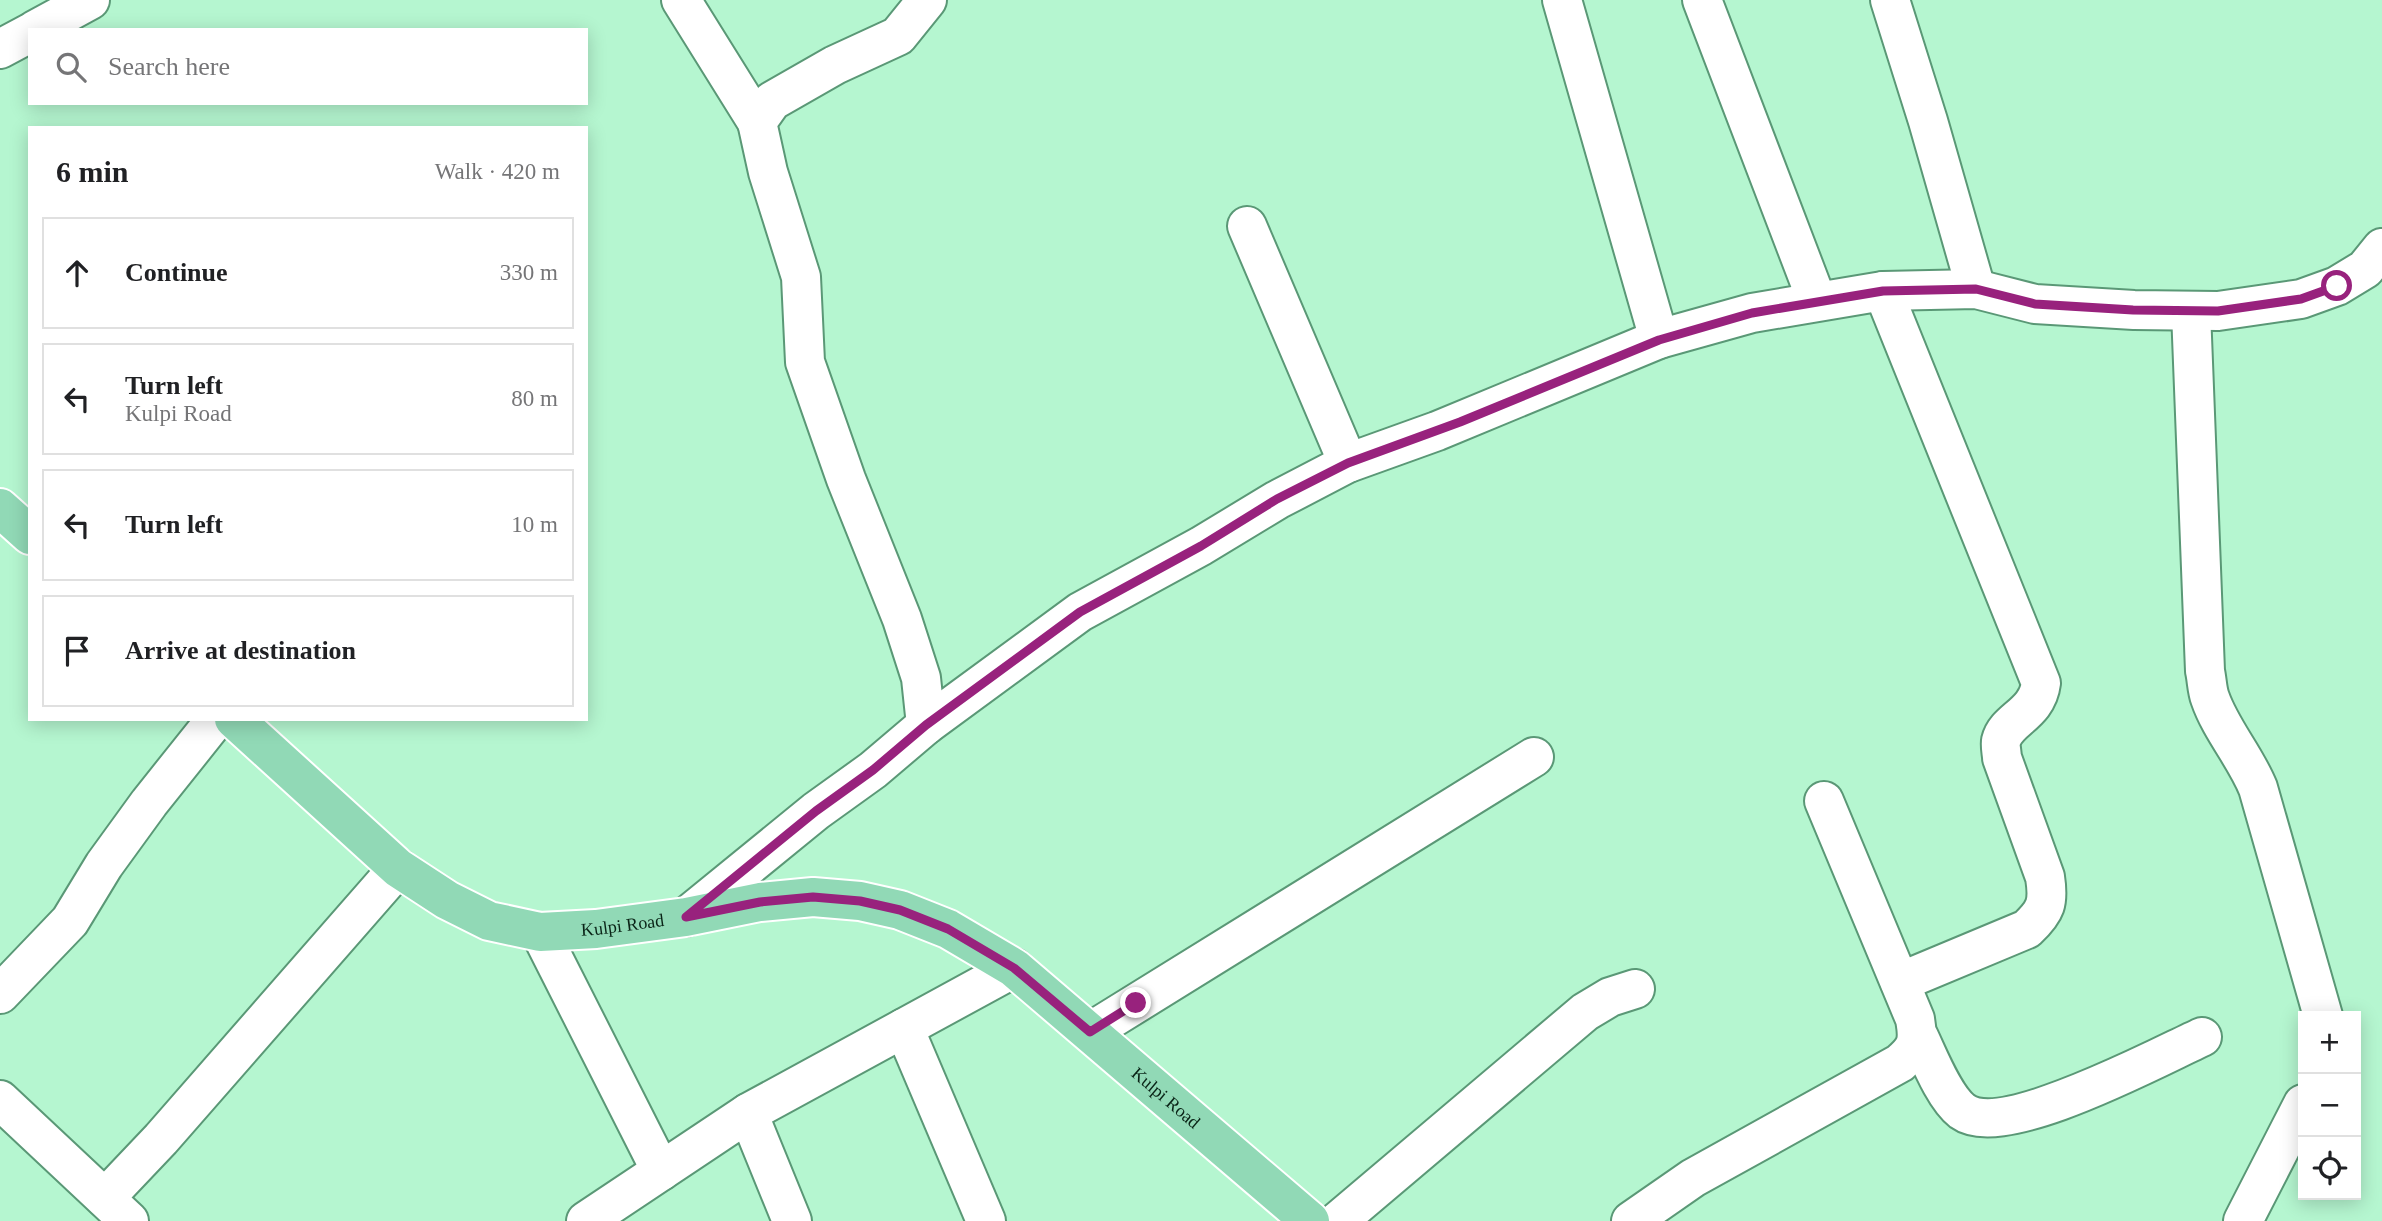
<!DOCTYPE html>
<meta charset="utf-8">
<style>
body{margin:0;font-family:Georgia,serif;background:#f6f6f6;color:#202124}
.controls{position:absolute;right:21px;bottom:21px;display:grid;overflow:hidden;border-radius:0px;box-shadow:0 4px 18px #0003}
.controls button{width:63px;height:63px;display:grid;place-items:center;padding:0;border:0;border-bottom:2px solid #e0e0e0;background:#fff;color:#202124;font:35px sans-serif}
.stop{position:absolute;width:21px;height:21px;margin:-16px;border:5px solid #98227d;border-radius:50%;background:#fff}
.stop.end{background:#98227d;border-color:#fff;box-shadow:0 2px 7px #0008}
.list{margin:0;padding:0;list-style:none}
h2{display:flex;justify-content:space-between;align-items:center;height:91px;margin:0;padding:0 28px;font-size:30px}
h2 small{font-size:23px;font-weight:400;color:#757577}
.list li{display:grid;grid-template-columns:46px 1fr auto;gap:21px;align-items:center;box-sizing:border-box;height:112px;margin:0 14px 14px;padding:0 14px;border:2px solid #e0e0e0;border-radius:0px}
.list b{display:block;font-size:26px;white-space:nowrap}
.list p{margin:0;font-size:23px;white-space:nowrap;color:#757577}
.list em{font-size:23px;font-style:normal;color:#757577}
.icon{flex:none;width:38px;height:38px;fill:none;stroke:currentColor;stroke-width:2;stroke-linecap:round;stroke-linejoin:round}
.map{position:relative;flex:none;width:2382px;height:1221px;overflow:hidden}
.search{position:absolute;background:#fff;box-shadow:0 4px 18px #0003;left:28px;top:28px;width:560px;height:77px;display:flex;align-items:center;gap:18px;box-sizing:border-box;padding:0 24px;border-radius:0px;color:#757577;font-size:26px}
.panel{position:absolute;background:#fff;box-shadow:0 4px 18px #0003;left:28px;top:126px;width:560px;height:595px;border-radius:0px}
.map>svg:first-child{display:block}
</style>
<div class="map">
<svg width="2382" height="1221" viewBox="0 0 2382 1221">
<rect width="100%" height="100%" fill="#b5f6d0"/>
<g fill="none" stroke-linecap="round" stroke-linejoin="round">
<!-- minor casing -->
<g stroke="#5a9876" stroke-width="42">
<g id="minor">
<polyline points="681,0 757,122"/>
<polyline points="1562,0 1659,339"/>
<polyline points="1702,0 1817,301"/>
<polyline points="1890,0 1928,121 1976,289"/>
<polyline points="35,30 90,0"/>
<polyline points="0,49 30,33"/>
<polyline points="1247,226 1348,463"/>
<path d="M1883,291L2041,683C2037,715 2006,719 2001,741C2000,746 2002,754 2002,758L2045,877C2049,903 2046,911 2027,929L1900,982"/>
<path d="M2191,311L2205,671C2207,680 2207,690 2210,698C2221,730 2245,756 2258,788L2323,1016"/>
<polyline points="926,725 921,678 902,619 846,479 805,362 801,277 768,172 757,122 772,101 835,65 898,36 927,0"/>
<polyline points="686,917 816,811 873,770 926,725 1080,612 1201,546 1277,500 1348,463 1437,431 1659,339 1752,313 1883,291 1976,289 2035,304 2134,310 2218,311 2301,299 2337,286 2365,269 2382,248"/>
<polyline points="540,932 661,1171"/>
<polyline points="0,994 70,921 104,865 149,803 216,719"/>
<polyline points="904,1028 986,1221"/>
<polyline points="1090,1032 1534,757"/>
<path d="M1919,1037C1929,1058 1944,1097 1962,1111C2003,1141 2158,1057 2202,1037"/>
<polyline points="0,1100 129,1221"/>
<polyline points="748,1113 792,1221"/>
<polyline points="105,1198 161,1139 398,868"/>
<polyline points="586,1221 748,1113 1014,968"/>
<polyline points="1338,1221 1585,1012 1610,997 1635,989"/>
<path d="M1631,1221L1693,1178L1900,1063C1917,1048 1919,1042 1915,1019L1824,801"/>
<polyline points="2243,1221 2303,1104"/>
</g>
</g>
<!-- major casing -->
<g stroke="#fff" stroke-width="42">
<g id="major">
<polyline points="0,508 30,535"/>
<path id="s1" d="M234,719L398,868L447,900L489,921L540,932L596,929L686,917L760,902L813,897L860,901L900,910L948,929L1014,968L1310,1221"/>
</g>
</g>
<!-- minor -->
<use href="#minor" stroke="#fff" stroke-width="38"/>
<!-- major -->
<use href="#major" stroke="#91d9b6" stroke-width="38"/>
</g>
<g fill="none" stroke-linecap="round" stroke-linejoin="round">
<!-- route -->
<polyline stroke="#98227d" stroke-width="9" points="1136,1003 1090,1032 1014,968 948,929 900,910 860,901 813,897 760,902 686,917 816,811 873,770 926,725 1080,612 1201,546 1277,499 1348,463 1460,422 1659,340 1752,313 1883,291 1976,289 2035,304 2133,310 2218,311 2301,299 2337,286"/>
</g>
<g text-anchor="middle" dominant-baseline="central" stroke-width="6" stroke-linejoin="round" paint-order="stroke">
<!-- street labels -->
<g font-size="18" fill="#0a2417" stroke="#d6fde6">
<text stroke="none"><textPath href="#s1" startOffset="462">Kulpi Road</textPath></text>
<text stroke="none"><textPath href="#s1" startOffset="1071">Kulpi Road</textPath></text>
</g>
</g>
</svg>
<div class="controls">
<button>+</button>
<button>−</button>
<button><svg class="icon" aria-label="locate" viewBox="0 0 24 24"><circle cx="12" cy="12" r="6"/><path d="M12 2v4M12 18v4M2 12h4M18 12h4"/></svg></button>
</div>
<div class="stop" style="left:2337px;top:286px"></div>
<div class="stop end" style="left:1136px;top:1003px"></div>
<div class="search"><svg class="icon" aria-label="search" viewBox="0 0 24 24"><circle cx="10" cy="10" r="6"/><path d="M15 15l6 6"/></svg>Search here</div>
<section class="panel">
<h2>6 min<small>Walk · 420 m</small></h2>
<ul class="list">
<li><svg class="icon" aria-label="ahead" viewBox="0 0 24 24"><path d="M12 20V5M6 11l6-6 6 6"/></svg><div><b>Continue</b></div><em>330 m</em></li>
<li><svg class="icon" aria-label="left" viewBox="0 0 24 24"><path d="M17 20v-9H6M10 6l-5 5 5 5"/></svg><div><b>Turn left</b><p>Kulpi Road</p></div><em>80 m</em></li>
<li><svg class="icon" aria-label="left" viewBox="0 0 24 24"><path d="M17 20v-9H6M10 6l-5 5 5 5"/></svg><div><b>Turn left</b></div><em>10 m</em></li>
<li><svg class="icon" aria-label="arrive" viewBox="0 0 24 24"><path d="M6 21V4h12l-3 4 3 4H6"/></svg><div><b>Arrive at destination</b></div></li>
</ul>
</section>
</div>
